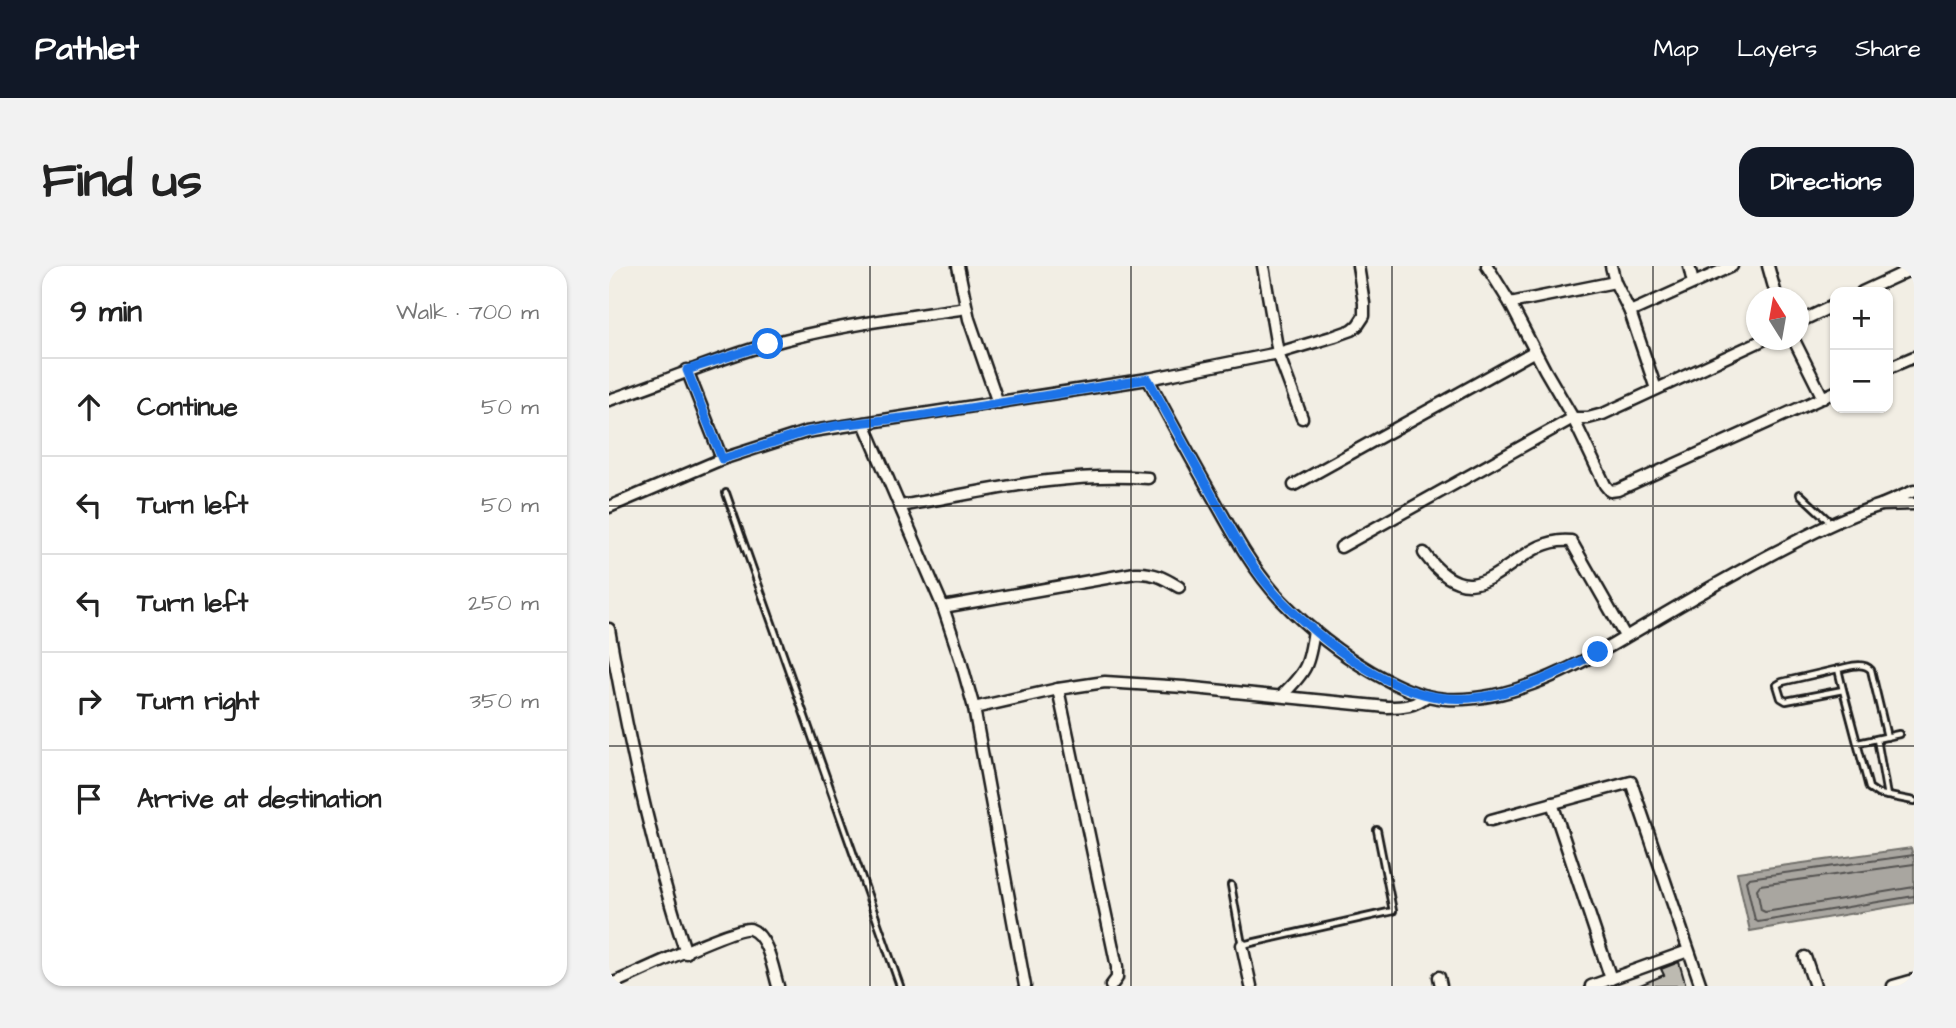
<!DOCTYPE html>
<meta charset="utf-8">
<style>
body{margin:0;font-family:"Architects Daughter",sans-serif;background:#f2f2f2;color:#222}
.controls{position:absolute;right:21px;top:21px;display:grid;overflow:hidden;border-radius:14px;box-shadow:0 2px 5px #0004}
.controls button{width:63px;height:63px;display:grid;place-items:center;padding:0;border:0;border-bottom:2px solid #e0e0e0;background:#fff;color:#222;font:35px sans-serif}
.compass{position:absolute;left:1137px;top:21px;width:63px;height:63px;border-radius:50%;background:#fff;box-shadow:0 2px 5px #0004;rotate:349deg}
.stop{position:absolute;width:21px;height:21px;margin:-16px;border:5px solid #1a73e8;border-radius:50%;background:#fff}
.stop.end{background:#1a73e8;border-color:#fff;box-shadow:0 2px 7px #0008}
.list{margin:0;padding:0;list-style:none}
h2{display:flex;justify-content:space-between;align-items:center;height:91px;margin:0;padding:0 28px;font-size:30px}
h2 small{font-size:23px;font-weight:400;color:#767676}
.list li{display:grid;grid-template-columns:46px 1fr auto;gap:21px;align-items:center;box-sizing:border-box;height:98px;padding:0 28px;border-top:2px solid #e0e0e0}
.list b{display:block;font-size:26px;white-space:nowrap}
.list em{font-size:23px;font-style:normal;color:#767676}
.icon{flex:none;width:38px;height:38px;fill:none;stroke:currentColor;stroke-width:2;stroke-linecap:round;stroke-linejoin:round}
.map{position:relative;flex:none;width:1305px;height:720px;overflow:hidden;border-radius:21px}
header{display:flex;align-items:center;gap:42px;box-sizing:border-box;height:98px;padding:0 35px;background:#111827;color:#fff}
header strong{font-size:33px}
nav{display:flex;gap:38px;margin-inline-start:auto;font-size:24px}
.intro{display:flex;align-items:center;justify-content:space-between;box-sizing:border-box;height:168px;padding:0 42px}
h1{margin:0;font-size:49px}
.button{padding:18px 32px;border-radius:21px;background:#111827;color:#fff;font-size:24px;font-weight:700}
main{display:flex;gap:42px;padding:0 42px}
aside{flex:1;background:#fff;border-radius:21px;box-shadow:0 2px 5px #0004}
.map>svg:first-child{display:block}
</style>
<header>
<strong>Pathlet</strong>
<nav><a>Map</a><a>Layers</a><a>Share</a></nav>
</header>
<div class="intro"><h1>Find us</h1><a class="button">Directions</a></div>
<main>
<aside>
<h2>9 min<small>Walk · 700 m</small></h2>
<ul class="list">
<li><svg class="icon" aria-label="ahead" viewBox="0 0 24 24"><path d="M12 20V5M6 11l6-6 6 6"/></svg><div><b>Continue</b></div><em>50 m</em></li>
<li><svg class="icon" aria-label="left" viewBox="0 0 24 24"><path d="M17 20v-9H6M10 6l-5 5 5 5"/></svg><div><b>Turn left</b></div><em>50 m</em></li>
<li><svg class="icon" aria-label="left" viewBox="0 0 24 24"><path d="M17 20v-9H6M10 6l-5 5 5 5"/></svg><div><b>Turn left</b></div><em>250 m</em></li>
<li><svg class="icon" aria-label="right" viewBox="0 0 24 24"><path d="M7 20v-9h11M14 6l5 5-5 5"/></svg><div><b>Turn right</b></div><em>350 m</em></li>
<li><svg class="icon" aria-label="arrive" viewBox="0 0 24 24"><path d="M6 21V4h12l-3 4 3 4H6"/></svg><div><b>Arrive at destination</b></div></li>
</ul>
</aside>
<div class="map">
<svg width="1305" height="720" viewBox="0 0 1305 720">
<rect width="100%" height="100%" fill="#f2eee4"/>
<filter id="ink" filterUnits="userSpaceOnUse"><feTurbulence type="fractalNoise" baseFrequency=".0143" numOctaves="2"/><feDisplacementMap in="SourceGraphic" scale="14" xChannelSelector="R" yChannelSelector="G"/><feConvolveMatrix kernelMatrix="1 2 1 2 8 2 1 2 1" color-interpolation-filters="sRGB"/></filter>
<g filter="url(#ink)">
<!-- water -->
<polygon fill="#a9a6a0" stroke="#716f6b" stroke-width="2" points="1302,582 1305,594 1305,637 1141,665 1128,606"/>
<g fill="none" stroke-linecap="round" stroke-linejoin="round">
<!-- shore -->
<g stroke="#545351" stroke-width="2">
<polyline points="1305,589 1140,612 1137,615 1146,654 1149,656 1305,630"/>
<polyline points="1305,598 1151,619 1148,623 1152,644 1156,646 1305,621"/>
</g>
</g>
<!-- building -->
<polygon fill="#bdbab1" stroke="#1c1c1c" stroke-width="2" points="1070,696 1077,720 1029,720 1055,709 1052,703"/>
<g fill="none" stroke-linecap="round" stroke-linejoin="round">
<!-- lane casing -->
<g stroke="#1c1c1c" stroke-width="10">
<g id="lane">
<polyline points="117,227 291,720"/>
<polyline points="1191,228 1221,256"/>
<polyline points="1229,403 1173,416 1168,419 1172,432 1177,435 1234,424 1260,522 1269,528 1305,535"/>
<path d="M1234,424L1229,403C1240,401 1254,395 1262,404L1278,471"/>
<polyline points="1268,473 1278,530"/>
<polyline points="1249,477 1290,468"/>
<polyline points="622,619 633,679 784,645 768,564"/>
</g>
</g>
<!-- street casing -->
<g stroke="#1c1c1c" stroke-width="15">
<g id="street">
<polyline points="349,0 360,53 389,137"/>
<polyline points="654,0 669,87 693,152"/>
<polyline points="878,0 901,37 936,104 964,152 996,219 1001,225 1009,224 1226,126"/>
<polyline points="1002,0 1006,16"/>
<polyline points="1080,0 1084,17"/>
<polyline points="1159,0 1168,32"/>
<polyline points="1253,26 1305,2"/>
<polyline points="901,37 1006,16 1021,46 1123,0"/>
<polyline points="1021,46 1047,123"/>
<polyline points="1190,56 1226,39"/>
<polyline points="1185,74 1214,132"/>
<polyline points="1279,102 1305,91"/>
<polyline points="78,104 113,193"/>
<path d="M539,113C559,150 579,187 600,224C621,262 642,302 672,334C698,361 730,387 763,406C786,419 810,431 837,433C897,436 955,407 1005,378C1057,347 1108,317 1161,289C1197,270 1233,251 1272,239"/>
<path d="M0,134C53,117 103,94 157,79C222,60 290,52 357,42"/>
<polyline points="255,157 334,341 351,392 365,442 416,720"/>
<polyline points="685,219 926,85"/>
<polyline points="1305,225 1272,239 1305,238"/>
<path d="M292,240C373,226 456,205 539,212"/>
<polyline points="0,241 113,193 197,166 539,113 669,87 726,70 743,64 749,59 755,50 755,37 749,0"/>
<polyline points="732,281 964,152 979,152 994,148 1154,74"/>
<path d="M815,287C873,366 903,268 962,275L1016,370"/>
<path d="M334,341L526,307C545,306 555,312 570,321"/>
<path d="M0,363C19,472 42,582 77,687"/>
<polyline points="449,423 508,701 508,712 502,720"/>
<path d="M672,430C698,405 700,399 705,364"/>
<path d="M365,442L449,423L496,416L575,421L778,441C794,441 806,440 818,430"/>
<polyline points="943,537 1002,713"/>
<polyline points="882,554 1022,516 1092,720"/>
<polyline points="633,679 642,720"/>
<polyline points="1196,691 1206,720"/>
<polyline points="830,711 832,720"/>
<path d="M0,719C20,711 128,659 141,663C159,669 164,704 169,720"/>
<polyline points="982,720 1079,685"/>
<polyline points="1284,720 1305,714"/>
</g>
</g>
<!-- lane -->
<use href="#lane" stroke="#fbf7ec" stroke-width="4.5"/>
<!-- street -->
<use href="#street" stroke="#fbf7ec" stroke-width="10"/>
</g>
</g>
<g fill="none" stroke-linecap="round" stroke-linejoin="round" filter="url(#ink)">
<!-- route -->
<path stroke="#1a73e8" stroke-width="9" d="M159,78L78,104L113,193L197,166L231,159L310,150L539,113C560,151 581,190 603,229C623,265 643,305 673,335C700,362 731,388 765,407C798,426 831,437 871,431C914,426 951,406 989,386"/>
</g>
<!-- grid -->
<path fill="none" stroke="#1c1c1c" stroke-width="2" stroke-opacity="0.55" d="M261,0V720M522,0V720M783,0V720M1044,0V720M0,240H1305M0,480H1305"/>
</svg>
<div class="controls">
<button>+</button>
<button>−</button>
</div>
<svg class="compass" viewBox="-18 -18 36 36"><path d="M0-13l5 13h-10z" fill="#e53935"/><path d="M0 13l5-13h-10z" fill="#767676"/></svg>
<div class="stop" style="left:159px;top:78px"></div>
<div class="stop end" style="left:989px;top:386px"></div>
</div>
</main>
